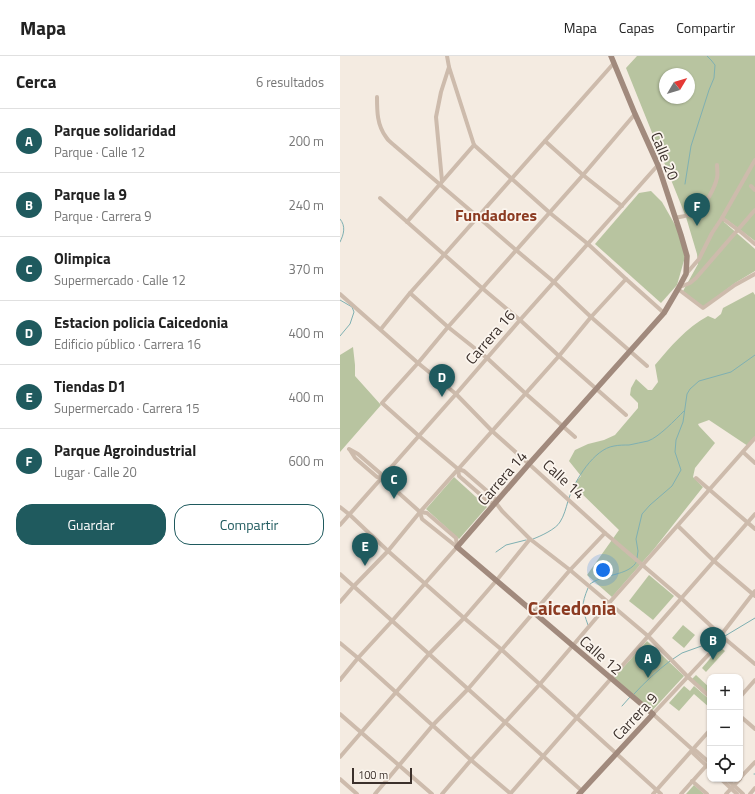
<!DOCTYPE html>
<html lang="es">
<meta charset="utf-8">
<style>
body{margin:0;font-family:"Titillium Web",sans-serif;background:#f6f6f6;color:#222}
.controls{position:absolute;right:12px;bottom:12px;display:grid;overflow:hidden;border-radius:8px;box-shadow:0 1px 3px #0004}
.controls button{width:36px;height:36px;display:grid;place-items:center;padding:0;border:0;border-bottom:1px solid #e0e0e0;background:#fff;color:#222;font:20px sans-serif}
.compass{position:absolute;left:319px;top:12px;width:36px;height:36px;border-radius:50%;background:#fff;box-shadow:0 1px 3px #0004;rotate:52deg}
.scale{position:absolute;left:12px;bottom:10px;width:60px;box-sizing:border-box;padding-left:4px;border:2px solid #3b302b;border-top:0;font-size:11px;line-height:14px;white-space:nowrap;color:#3b302b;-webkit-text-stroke:3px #fbf5ee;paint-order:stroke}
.you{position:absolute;left:263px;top:514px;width:14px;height:14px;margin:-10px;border:3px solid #fff;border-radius:50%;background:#1a73e8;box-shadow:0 0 0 6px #1a73e833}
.badge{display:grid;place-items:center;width:26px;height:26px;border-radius:50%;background:#1f5a5e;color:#fff;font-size:13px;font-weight:700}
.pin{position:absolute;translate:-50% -33px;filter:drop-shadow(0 1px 2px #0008)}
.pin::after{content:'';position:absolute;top:21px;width:14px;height:12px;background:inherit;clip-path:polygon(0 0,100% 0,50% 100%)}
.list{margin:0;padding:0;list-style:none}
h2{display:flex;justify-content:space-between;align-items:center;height:52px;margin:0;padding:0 16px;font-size:17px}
h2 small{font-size:13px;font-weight:400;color:#767676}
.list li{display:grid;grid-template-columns:26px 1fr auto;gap:12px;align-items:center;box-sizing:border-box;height:64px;padding:0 16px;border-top:1px solid #e0e0e0}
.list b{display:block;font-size:15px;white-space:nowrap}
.list p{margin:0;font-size:13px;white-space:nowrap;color:#767676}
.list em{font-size:13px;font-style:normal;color:#767676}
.actions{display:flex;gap:8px;padding:12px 16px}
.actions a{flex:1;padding:9px 0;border:1px solid #1f5a5e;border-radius:16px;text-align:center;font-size:14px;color:#1f5a5e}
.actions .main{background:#1f5a5e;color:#fff}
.icon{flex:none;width:22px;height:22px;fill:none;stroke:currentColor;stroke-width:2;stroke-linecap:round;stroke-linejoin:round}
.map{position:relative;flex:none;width:415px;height:738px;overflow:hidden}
header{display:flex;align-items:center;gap:24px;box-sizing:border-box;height:56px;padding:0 20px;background:#fff;border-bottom:1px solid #e0e0e0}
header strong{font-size:19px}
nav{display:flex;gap:22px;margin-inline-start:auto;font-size:14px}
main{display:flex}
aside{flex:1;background:#fff}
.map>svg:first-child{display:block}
</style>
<header>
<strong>Mapa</strong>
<nav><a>Mapa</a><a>Capas</a><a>Compartir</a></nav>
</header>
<main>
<aside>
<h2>Cerca<small>6 resultados</small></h2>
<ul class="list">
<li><span class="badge">A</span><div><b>Parque solidaridad</b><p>Parque · Calle 12</p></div><em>200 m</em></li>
<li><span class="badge">B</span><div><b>Parque la 9</b><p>Parque · Carrera 9</p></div><em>240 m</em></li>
<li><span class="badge">C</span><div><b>Olimpica</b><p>Supermercado · Calle 12</p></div><em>370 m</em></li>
<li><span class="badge">D</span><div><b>Estacion policia Caicedonia</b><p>Edificio público · Carrera 16</p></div><em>400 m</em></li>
<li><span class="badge">E</span><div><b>Tiendas D1</b><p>Supermercado · Carrera 15</p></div><em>400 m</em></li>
<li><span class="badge">F</span><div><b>Parque Agroindustrial</b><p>Lugar · Calle 20</p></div><em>600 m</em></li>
</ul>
<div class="actions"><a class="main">Guardar</a><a>Compartir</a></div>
</aside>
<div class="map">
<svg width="415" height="738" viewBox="0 0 415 738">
<rect width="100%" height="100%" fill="#f4ebe1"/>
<!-- green -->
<g fill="#b8c4a0" fill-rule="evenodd">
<path d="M297,0H415V185L386,163L384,166L415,193V215L395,227L363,251L343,235L358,208L357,198L346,161L286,12ZM325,18H349V42H325Z"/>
<polygon points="311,135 322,146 338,174 345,201 337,229 321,247 255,188 299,137"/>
<path d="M413,236L415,239V383L408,390L369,364L358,368L359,370L375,387L355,412L353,421L363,431L314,493L272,541L247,519L279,474L233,429L241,420L229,405L235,394L248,388L264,384L275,379L298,352V347L290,339L291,332L296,323L308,334H312L318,326L315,309C331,290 346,272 368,260L375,263L381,258L383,252Z"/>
<polygon points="13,291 15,309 15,320 41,349 0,396 0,299"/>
<polygon points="114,421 147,451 119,483 86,453"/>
<polygon points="309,519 334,540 313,564 289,545"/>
<polygon points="343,569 355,579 344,592 332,582"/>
<polygon points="307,585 344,620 309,658 272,624"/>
<polygon points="380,591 385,595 366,616 362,612"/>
<polygon points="356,619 370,632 370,640 352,623"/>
<polygon points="344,630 350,635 354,630 370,644 370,652 354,638 339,655 329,647"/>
<polygon points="354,729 364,738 346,738"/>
</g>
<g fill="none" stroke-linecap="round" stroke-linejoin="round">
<!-- stream -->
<g stroke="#7fb0b2" stroke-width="1">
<polyline points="345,128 351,90 369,34 374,22 375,9 371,4 367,0"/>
<path d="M0,163C6,170 4,178 0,186"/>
<polyline points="0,244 12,251 14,256 10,268 0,280"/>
<path d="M229,442C235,424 254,393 274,390C279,389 284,389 289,389C295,388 302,386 308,385C319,381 335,364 344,355"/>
<path d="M193,483C201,480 216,473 220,466C224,460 226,452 228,445"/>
<polyline points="156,496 166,489 186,484"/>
<polyline points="297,502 298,495 296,483 302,458 310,449 332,430 341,414 335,396 336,384 343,366 347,338 350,333 359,325 391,316 415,299"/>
<path d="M249,529C262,517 289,521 297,505"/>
<path d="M248,532C241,549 242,552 248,569"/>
<polyline points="385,580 415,562"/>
<polyline points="333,603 342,597 381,583"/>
<path d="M294,638C305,626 317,615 330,605"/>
<polyline points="282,650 290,641"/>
<polyline points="414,718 415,718"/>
</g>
<!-- street -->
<g stroke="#cdbbac" stroke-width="4">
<polyline points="107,0 109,11 134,89"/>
<path d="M37,41C37,55 37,69 46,81C48,85 52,87 55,90L138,161L176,194L214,226L251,261L307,310"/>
<polyline points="295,58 243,119 108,271 78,307 42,347 79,380 118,413 124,415 154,441 156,447 162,455 190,483 230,514 308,580 348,621 370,641"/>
<polyline points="205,85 243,119 282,150"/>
<polyline points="134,89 210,157 248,188 286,223 324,257"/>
<polyline points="102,125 96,61 101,36 109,11"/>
<polyline points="411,130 415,134"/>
<polyline points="40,142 142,232 180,264 219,300 286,359"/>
<path d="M335,162C342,160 351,160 356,156C365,151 375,131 377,122C378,118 377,113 377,109"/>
<polyline points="382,162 402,177 415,188"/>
<polyline points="67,166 134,89"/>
<polyline points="346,218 359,203 372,177 382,162 415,104"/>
<polyline points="340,231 350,227 356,222 415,154"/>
<polyline points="338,233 363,252 395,229 415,218"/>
<polyline points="70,237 108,271 147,302 185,337 235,381"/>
<polyline points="0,238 78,307 116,338 152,375 189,408 265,477 341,542 384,582 415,608"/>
<polyline points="41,273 70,237 104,199 274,7"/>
<polyline points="9,393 18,398 40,417 42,422 80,456 82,463 117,491"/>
<polyline points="10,394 15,402 37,421 42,422"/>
<polyline points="403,396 415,407"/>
<polyline points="118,413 119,420 149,446 156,447"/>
<polyline points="356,422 415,473"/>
<polyline points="0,451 10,459 48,495 124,562 162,594 321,738"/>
<polyline points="80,456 87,457 116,482 117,491"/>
<polyline points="0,469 116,338 180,264 318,109"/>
<polyline points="338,470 374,505 415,540"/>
<polyline points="0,518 128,633 242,735"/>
<polyline points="0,546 13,531 48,495 80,456 219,300 251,261 286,223"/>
<polyline points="381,579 415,535"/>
<polyline points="0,587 18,602 131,704 171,738"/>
<polyline points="0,624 18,602 52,565 117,491"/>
<polyline points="400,641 415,624"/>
<polyline points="0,658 92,738"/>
<polyline points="400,660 415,673"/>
<polyline points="353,694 353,697 370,713"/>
<polyline points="0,701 89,598 124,562 156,525 190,483"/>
<polyline points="370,707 355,694 353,694 313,658 384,582"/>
<polyline points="400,722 415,706"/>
<polyline points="0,723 17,738"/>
<polyline points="381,723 397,738"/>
<polyline points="387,723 403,738"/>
<polyline points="352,725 367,738"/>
<polyline points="35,738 93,669 128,633 230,514 265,477"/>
<polyline points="102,738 131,704 200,628 269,547 415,382"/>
<polyline points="170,738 415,458"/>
<polyline points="313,738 370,674"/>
<polyline points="341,738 366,710"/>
<polyline points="386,738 400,723"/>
<polyline points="410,738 415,732"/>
</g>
<!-- secondary -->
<polyline stroke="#a18a7d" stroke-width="5.5" points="239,738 313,658 117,491 189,408 324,257 338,233 346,218 347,200 341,179 318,109 295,58 271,0"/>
</g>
<g text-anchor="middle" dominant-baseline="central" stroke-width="3.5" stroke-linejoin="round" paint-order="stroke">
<!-- street labels -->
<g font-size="15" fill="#3b302b" stroke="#fbf5ee">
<text transform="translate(325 100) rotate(68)">Calle 20</text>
<text transform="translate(150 281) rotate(-49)">Carrera 16</text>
<text transform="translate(162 422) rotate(-49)">Carrera 14</text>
<text transform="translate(224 423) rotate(42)">Calle 14</text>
<text transform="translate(261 599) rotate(41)">Calle 12</text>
<text transform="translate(295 660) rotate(-47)">Carrera 9</text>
</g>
<!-- neighbourhood labels -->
<g font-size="16" font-weight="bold" fill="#8c3b22" stroke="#fbf5ee">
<text x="156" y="159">Fundadores</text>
</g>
<!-- district labels -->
<g font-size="19" font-weight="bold" fill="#8c3b22" stroke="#fbf5ee">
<text x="232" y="551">Caicedonia</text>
</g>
</g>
</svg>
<div class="controls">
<button>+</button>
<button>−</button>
<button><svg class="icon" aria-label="locate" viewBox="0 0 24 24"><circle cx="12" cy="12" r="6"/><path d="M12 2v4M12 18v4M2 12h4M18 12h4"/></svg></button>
</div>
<svg class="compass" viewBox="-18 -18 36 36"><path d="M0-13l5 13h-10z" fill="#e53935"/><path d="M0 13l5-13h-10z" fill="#767676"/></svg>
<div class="scale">100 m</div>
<div class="you"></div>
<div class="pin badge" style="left:308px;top:622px">A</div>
<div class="pin badge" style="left:373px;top:604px">B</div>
<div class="pin badge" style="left:54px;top:443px">C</div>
<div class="pin badge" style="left:102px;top:341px">D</div>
<div class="pin badge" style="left:25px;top:510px">E</div>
<div class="pin badge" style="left:357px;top:170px">F</div>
</div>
</main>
